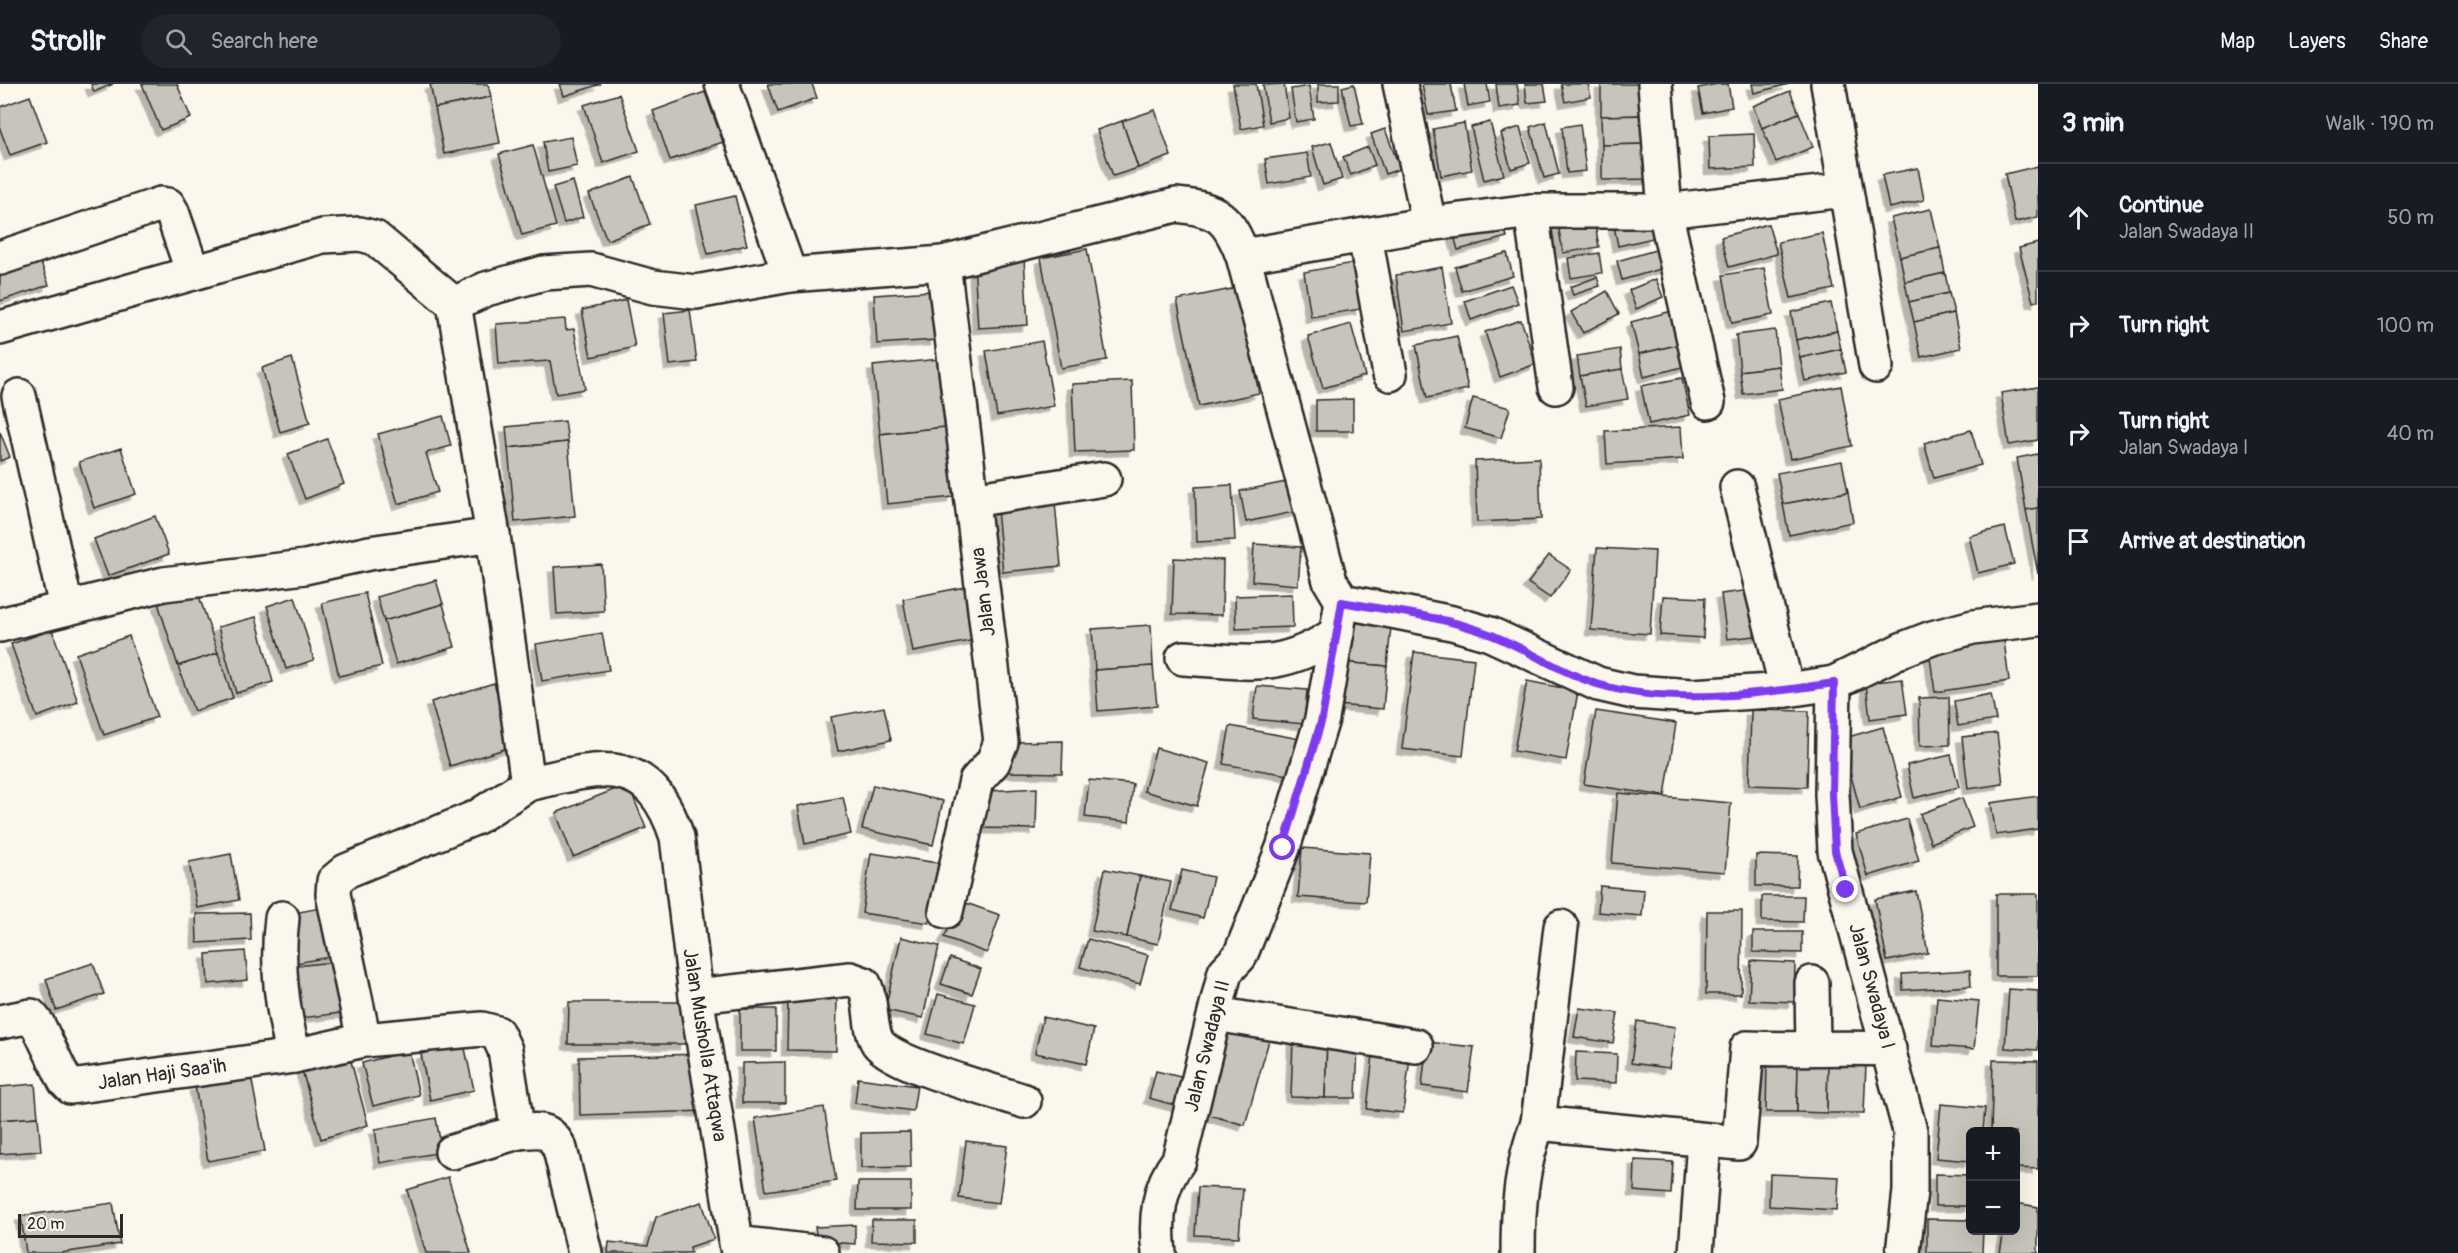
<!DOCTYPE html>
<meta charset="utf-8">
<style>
body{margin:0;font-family:Pangolin,sans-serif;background:#20242c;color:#f1f3f6}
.controls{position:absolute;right:18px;bottom:18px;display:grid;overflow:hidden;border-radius:9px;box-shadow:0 6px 24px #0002}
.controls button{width:54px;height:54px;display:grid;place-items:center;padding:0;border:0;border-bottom:2px solid #363941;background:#171b24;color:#f1f3f6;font:30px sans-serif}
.scale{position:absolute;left:18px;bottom:15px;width:105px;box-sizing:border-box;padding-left:6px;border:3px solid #2b2b2b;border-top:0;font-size:16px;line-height:21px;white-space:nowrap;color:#2b2b2b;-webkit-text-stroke:4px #fbf7ec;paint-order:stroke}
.stop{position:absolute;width:18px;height:18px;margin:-14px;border:4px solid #7c3aed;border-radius:50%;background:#fff}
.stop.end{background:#7c3aed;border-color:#fff;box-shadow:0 2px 6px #0008}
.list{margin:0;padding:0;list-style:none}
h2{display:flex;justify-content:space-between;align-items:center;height:78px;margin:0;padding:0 24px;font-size:26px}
h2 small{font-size:20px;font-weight:400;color:#9ea1a6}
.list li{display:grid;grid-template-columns:39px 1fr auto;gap:18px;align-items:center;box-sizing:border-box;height:108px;padding:0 24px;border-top:2px solid #363941}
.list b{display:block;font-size:22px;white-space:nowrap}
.list p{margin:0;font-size:20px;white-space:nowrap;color:#9ea1a6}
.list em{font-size:20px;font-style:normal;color:#9ea1a6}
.icon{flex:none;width:33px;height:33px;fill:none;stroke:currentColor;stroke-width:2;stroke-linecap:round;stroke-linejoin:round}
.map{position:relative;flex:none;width:2038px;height:1169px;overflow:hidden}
header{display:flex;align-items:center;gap:36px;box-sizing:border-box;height:84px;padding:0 30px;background:#171b24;border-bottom:2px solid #363941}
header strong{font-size:28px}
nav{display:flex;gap:33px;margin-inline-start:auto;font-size:21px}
.search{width:420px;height:54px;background:#20242c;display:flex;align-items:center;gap:15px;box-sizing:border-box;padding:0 21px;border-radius:33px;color:#9ea1a6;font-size:22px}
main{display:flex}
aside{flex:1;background:#171b24}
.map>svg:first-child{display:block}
</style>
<header>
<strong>Strollr</strong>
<div class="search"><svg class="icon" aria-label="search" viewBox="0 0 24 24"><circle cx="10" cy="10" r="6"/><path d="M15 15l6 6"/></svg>Search here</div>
<nav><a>Map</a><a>Layers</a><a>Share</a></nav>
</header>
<main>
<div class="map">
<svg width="2038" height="1169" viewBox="0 0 2038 1169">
<defs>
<filter id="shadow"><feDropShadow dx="-5.5" dy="5.5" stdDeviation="0" flood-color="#0004"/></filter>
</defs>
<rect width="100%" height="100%" fill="#fbf7ec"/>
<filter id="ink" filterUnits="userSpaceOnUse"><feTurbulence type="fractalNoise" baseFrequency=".0167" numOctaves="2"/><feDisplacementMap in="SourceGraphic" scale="12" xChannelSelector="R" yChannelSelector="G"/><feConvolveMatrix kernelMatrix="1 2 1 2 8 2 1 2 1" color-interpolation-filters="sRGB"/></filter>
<g filter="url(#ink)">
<!-- building -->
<g fill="#c7c4bc" stroke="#2b2b2b" stroke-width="1.5" filter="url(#shadow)">
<polygon points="91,0 113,0 94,8"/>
<polygon points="142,0 177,0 191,34 161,46"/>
<polygon points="430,0 488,0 491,13 435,24"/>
<polygon points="560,0 601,0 564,12"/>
<polygon points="768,0 812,0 817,14 778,28"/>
<polygon points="1233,0 1256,0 1263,41 1241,45"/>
<polygon points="1284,0 1289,34 1269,38 1263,1"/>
<polygon points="1318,0 1339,0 1339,17 1318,18"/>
<polygon points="1354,0 1363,40 1351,42 1342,3"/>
<polygon points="1422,0 1451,0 1456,27 1428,31"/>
<polygon points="1464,0 1487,0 1490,18 1468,22"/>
<polygon points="1496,0 1517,0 1520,21 1499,24"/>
<polygon points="1525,0 1544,0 1547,17 1527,19"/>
<polygon points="1561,0 1588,0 1591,13 1565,18"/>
<polygon points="1601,0 1649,0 1650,31 1601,32"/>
<polygon points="1717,0 1728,0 1732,23 1703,29 1698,4"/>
<polygon points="1752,0 1789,0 1754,9"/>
<polygon points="1309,2 1314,35 1296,38 1291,5"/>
<polygon points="1790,7 1799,29 1762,44 1753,22"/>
<polygon points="705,8 723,58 670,76 653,27"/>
<polygon points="619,10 639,67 603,79 584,21"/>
<polygon points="30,12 47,58 10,71 0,45 0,23"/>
<polygon points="491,13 500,59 444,70 435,24"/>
<polygon points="1155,26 1171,72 1138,84 1122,37"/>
<polygon points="1799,29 1813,63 1776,78 1762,44"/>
<polygon points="1650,31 1650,60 1602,61 1601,32"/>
<polygon points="1122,37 1138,84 1113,92 1097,46"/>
<polygon points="1490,38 1504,91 1484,96 1471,43"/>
<polygon points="1546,38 1559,90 1544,94 1530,43"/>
<polygon points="1464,39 1472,86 1441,92 1433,45"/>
<polygon points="1580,40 1586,87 1567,89 1562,43"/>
<polygon points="1520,43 1530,79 1511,85 1501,49"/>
<polygon points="1385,45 1400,85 1385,90 1371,50"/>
<polygon points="1754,50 1755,83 1710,85 1709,52"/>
<polygon points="571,53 577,82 548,88 543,58"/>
<polygon points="1331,58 1342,95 1323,101 1312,63"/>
<polygon points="1650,60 1650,95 1602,96 1602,61"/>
<polygon points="533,61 556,142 522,151 499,70"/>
<polygon points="1368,63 1375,81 1351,91 1343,73"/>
<polygon points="1307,69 1311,93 1269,100 1265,75"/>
<polygon points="2038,82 2038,133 2015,138 2005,90"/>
<polygon points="1918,84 1924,116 1889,124 1882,91"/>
<polygon points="633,93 650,140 607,156 589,110"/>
<polygon points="573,97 583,133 564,139 553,103"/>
<polygon points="735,112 747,161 708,170 696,121"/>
<polygon points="1931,125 1940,164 1900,173 1891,134"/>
<polygon points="1502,134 1507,153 1458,166 1453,148"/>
<polygon points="1594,134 1599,163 1563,169 1558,140"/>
<polygon points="1649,135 1653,154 1618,162 1614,142"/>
<polygon points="1768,140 1777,170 1729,183 1721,153"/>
<polygon points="1822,149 1834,205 1791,214 1778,158"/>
<polygon points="2038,159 2038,217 2033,218 2019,164"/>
<polygon points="1666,163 1671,182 1622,196 1617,177"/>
<polygon points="1940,164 1945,189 1905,198 1900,173"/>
<polygon points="1087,165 1107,276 1061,284 1041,174"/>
<polygon points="37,168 49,201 0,217 0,180"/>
<polygon points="1507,169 1513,192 1462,207 1455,183"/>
<polygon points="1599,169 1602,189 1571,194 1568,174"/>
<polygon points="1024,174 1028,241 978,244 974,177"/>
<polygon points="1353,179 1361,225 1311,233 1304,188"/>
<polygon points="1442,183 1451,239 1404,247 1396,191"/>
<polygon points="1764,184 1773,231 1732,239 1723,191"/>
<polygon points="1945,189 1949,209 1909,218 1905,198"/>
<polygon points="1597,193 1600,202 1573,211 1570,203"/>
<polygon points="1656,195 1663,213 1636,225 1629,206"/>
<polygon points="1511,201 1518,219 1471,236 1465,217"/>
<polygon points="1237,204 1259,309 1199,322 1177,216"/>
<polygon points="932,207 936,256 877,260 874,211"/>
<polygon points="1607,207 1619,230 1583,249 1571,228"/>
<polygon points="1949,209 1954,229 1914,238 1909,218"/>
<polygon points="626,216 635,263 591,273 582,226"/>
<polygon points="1831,219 1837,247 1796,256 1791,228"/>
<polygon points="690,226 697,278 670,281 664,229"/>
<polygon points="1672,227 1681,260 1639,270 1631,238"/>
<polygon points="1954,229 1961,264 1921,273 1914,238"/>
<polygon points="565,235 566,246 574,245 585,305 556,310 550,277 499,280 496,240"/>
<polygon points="1521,236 1536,280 1500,293 1485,248"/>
<polygon points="1351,240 1365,292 1323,304 1308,252"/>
<polygon points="1775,246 1779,282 1740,287 1736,251"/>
<polygon points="1837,247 1841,265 1800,274 1796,256"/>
<polygon points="1457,252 1468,305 1427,314 1416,261"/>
<polygon points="1042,257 1054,322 997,332 986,267"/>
<polygon points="1681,260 1686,282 1644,293 1639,270"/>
<polygon points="1620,265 1622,285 1580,292 1577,272"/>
<polygon points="1841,265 1846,288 1805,297 1800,274"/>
<polygon points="292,274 310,339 280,348 262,284"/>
<polygon points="939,275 946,343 880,350 873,282"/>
<polygon points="1779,282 1782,305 1743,310 1740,287"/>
<polygon points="1622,285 1628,315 1586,322 1580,292"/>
<polygon points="1682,294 1690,331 1649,340 1641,302"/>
<polygon points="1132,297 1134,366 1075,368 1072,300"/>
<polygon points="1841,302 1852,362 1790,375 1778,315"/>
<polygon points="2038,303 2038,356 2009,361 2001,309"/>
<polygon points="1473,314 1510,324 1501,354 1465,344"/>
<polygon points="1353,315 1353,347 1316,347 1316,316"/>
<polygon points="443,332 451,362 426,369 438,408 398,420 378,350"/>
<polygon points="565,337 568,358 508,364 506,343"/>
<polygon points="946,343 953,413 887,420 880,350"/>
<polygon points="1681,343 1683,375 1607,380 1605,347"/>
<polygon points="1971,346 1981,381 1934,394 1924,359"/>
<polygon points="0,348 10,373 0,377"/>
<polygon points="327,355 344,400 305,415 288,370"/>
<polygon points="568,358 575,432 515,438 508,364"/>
<polygon points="121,364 136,410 94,424 79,378"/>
<polygon points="2038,370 2038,424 2026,426 2017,374"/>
<polygon points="1539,374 1541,435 1477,438 1475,377"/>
<polygon points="1842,377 1848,408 1783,420 1777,389"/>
<polygon points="1297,396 1303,426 1246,438 1240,407"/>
<polygon points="1232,401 1235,456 1197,458 1195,403"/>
<polygon points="1848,408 1853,438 1789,451 1783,420"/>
<polygon points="1055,419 1061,482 1003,488 997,426"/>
<polygon points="2038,424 2038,490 2026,426"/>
<polygon points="155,432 169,470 108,492 94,455"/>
<polygon points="2005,443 2014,480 1978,489 1969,452"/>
<polygon points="1254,460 1301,463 1298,501 1252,497"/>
<polygon points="1597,464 1655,467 1650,550 1591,546"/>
<polygon points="1549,471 1571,486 1550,514 1528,499"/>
<polygon points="1174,474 1223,476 1222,531 1172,530"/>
<polygon points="601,480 604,527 557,530 554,483"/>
<polygon points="436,496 443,520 384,537 377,513"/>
<polygon points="970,502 980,555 913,568 903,515"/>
<polygon points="1758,505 1764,551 1727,555 1721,510"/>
<polygon points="197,506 218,569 178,582 158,519"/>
<polygon points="365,509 382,582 339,592 322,519"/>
<polygon points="1292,510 1293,543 1236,545 1235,512"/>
<polygon points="1663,512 1705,514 1703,554 1660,551"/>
<polygon points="295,513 314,576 286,585 267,522"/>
<polygon points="443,520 455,563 396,580 384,537"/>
<polygon points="256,533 273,598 236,609 218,543"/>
<polygon points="1350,538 1391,543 1387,582 1340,578"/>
<polygon points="1151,541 1153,582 1095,586 1092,545"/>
<polygon points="52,546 78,618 37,633 11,560"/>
<polygon points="602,549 609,586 542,597 536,560"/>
<polygon points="129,552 157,633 104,651 76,570"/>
<polygon points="2004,556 2009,597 1935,608 1929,567"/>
<polygon points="1414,568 1474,575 1463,672 1402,665"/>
<polygon points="218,569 233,614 194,627 178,582"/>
<polygon points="1340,578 1387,582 1383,625 1337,621"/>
<polygon points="1153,582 1157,622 1098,627 1095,586"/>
<polygon points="1902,595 1907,630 1870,635 1866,599"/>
<polygon points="1527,597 1578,607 1566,676 1514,667"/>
<polygon points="494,599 514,662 450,682 431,618"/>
<polygon points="1257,602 1307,606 1304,640 1253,635"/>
<polygon points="1991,610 1996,636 1958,642 1954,617"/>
<polygon points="1949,613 1950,661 1920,662 1919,614"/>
<polygon points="884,623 891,656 838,667 831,633"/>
<polygon points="1751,626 1809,627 1807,703 1749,701"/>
<polygon points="1596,627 1676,639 1665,712 1584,700"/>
<polygon points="1230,642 1300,655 1294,692 1223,680"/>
<polygon points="1883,643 1902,713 1860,725 1841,655"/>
<polygon points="1997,649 2003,700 1968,705 1962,653"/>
<polygon points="1063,657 1062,689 1004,688 1013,658"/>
<polygon points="1156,664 1209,679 1197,722 1144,707"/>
<polygon points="1951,671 1959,703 1914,714 1907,681"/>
<polygon points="1089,696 1133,700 1129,738 1085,733"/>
<polygon points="628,700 646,744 573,773 556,729"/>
<polygon points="873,701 943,717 933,761 862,745"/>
<polygon points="1037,704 1036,745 978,744 989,707"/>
<polygon points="1618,709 1731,719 1725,788 1612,779"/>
<polygon points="2038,712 2038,745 1996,751 1991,719"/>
<polygon points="843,713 851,750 805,760 798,722"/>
<polygon points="1962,714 1973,743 1931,759 1920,730"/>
<polygon points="1907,735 1919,777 1868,792 1856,750"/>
<polygon points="1302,764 1370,769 1366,818 1298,813"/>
<polygon points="871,769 938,779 929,839 862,829"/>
<polygon points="231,770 239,816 197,824 189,778"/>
<polygon points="1756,771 1798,772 1797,802 1756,802"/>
<polygon points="1105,785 1140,792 1127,853 1092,847"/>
<polygon points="1182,786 1213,793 1203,834 1172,826"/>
<polygon points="1140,792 1171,798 1158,860 1127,853"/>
<polygon points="1600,802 1644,806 1642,832 1598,828"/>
<polygon points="1916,807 1928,869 1887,877 1875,815"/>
<rect x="1996" y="810" width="42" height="82"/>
<polygon points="1762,812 1804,812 1803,838 1762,837"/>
<polygon points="963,818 1000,831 987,869 944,853"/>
<polygon points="331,822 340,871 297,879 288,830"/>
<polygon points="1707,827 1742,827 1741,910 1706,910"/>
<polygon points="250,829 251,856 197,859 196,830"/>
<polygon points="1753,848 1802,848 1802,869 1753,868"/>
<polygon points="901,853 939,862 923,934 885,926"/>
<polygon points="1088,855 1148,871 1140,900 1080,883"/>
<polygon points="245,867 248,896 208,900 206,870"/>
<polygon points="950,874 981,885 972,910 941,900"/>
<polygon points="342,877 348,928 302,934 296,882"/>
<polygon points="1751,877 1795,879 1794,918 1749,916"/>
<polygon points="93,879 104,910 56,926 46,895"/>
<polygon points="1970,886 1971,902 1903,906 1902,890"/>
<polygon points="2009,905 2038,907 2038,966 2005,964"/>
<polygon points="938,910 975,920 964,960 927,950"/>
<polygon points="1937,913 1979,917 1974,965 1933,962"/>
<polygon points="788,915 837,915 836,967 787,966"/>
<polygon points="569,918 685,918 685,960 568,960"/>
<polygon points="1579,924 1618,929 1613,959 1574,953"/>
<rect x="740" y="925" width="36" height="42"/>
<polygon points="1043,933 1094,945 1086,980 1035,969"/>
<polygon points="1637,937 1675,943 1669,984 1631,979"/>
<polygon points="1227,941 1270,953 1245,1041 1202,1029"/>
<polygon points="1293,956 1327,957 1325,1014 1291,1013"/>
<polygon points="1327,957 1358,958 1356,1014 1325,1014"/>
<polygon points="1427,958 1474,963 1468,1008 1422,1002"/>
<polygon points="464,960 474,1006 430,1016 421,970"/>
<polygon points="347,962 368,1041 321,1055 299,975"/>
<polygon points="1374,962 1411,966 1403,1029 1367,1025"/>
<polygon points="409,967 419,1011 373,1022 362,979"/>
<polygon points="1576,968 1617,970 1616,999 1575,997"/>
<polygon points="705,970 706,1027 580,1031 579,973"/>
<polygon points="1993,976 2038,977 2038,1085 2016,1084 2016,1048 1991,1048"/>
<polygon points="785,978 785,1019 742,1019 742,979"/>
<polygon points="1767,978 1798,979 1797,1028 1766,1028"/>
<polygon points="1798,979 1828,979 1827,1029 1797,1028"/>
<polygon points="1828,979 1866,980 1864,1029 1827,1029"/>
<polygon points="1156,987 1193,996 1185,1024 1149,1014"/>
<polygon points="251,992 265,1067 208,1077 195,1002"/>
<polygon points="858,994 917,1002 913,1027 855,1019"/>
<polygon points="35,1000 38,1033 0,1036 0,1003"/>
<polygon points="1941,1020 1985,1024 1983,1048 1970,1048 1970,1077 1936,1074"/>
<polygon points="824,1023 836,1097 766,1107 755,1034"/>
<polygon points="38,1033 41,1067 0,1070 0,1036"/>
<polygon points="436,1034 442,1068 380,1079 375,1045"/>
<polygon points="910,1048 911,1083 861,1084 861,1049"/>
<polygon points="966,1057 1007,1062 999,1119 959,1114"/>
<polygon points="1635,1076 1673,1078 1671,1110 1634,1107"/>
<polygon points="1770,1090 1839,1093 1837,1126 1769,1122"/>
<polygon points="1935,1090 1970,1091 1970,1122 1935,1122"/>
<polygon points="448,1093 471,1169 426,1169 407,1106"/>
<polygon points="858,1098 911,1098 911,1126 857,1126"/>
<polygon points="1198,1103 1243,1105 1239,1153 1195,1151"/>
<polygon points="702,1118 714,1155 690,1163 691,1169 608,1169 609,1158 648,1162 656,1133"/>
<polygon points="113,1119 120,1160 61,1169 26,1169 21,1132"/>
<polygon points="2016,1119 2038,1123 2038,1169 2000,1169 2004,1146 2016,1146"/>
<polygon points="1927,1135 1970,1136 1970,1146 1983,1146 1982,1169 1927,1169"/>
<polygon points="872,1136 917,1136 917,1158 871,1157"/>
<polygon points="855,1141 855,1160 817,1157 815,1143"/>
</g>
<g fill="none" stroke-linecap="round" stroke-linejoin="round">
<!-- minor casing -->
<g stroke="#2b2b2b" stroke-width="38">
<g id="minor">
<polyline points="722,0 790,191"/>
<polyline points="1400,0 1429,140"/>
<polyline points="1655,0 1665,127 1708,318"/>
<polyline points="1828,0 1876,282"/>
<polyline points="1531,127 1556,303"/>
<polyline points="1365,152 1390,290"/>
<polyline points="1243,172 1429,140 1531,127 1665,127 1845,106"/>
<polyline points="0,174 161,120 168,121 172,128 193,189"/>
<polyline points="943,179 1001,658 993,678 976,697 946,827"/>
<path d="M454,220L486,205L544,189L591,186L653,203L696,208L790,191L943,179L1176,121C1218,125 1228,133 1243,172L1330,497L1342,517L1452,539L1490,550L1598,600L1633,608L1692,612L1787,606L1834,599L1901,566L1932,554L1973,543L2038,535"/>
<polyline points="0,244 323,152 360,150 375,154 454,220 493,451 369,469 305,483 164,500 0,541"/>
<polyline points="19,312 66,523"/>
<polyline points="1737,403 1787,606"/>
<polyline points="972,416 1104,395"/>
<path d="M493,451L528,700C600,683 649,667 677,753L696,912L738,1169"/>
<path d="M1183,574C1247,578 1281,588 1337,549"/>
<polyline points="1834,599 1832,710 1835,767 1910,1047 1910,1107 1903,1169"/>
<path d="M282,834C276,883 282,925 294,972"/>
<polyline points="1812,899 1813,964"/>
<path d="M696,912L850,895L864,900C873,918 868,944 878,959C894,981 994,1007 1024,1017"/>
<polyline points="1215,930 1416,962"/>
<polyline points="0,938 31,932 38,941 65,997 71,1003 294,972 364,956 333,810 334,797 346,787 477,733 528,700"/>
<path d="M364,956L482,945L497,949L505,966L518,1048C541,1046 549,1043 560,1065L585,1169"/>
<polyline points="1538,1039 1561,843"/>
<polyline points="452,1068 518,1048"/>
<polyline points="736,1159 822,1169"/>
<path d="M1159,1169C1155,1135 1158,1103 1179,1076L1225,888L1240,872L1283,764L1322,635L1342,517"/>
<path d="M1518,1169C1518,1124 1521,1082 1538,1039L1739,1059L1747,964C1794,966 1841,963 1889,965"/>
<polyline points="1696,1169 1704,1057"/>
</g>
</g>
<!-- minor -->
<use href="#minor" stroke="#fbf7ec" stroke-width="33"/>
</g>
</g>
<g fill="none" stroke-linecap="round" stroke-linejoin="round" filter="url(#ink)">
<!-- route -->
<path stroke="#7c3aed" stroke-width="8" d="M1283,764L1322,635L1342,518C1391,527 1443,532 1489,550C1526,564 1559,588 1597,600C1668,622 1762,610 1834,599L1832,710L1835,767L1846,806"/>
</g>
<g text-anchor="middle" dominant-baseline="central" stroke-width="6" stroke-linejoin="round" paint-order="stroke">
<!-- street labels -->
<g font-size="20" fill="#2b2b2b" stroke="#fbf7ec">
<text transform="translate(983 508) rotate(-97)">Jalan Jawa</text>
<text transform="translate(1872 902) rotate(75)">Jalan Swadaya I</text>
<text transform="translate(705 961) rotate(81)">Jalan Musholla Attaqwa</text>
<text transform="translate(1207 962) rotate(-76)">Jalan Swadaya II</text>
<text transform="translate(162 990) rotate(-8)">Jalan Haji Saa'ih</text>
</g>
</g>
</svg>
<div class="controls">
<button>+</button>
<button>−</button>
</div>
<div class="scale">20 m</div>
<div class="stop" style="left:1283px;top:764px"></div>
<div class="stop end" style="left:1846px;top:806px"></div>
</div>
<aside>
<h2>3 min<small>Walk · 190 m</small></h2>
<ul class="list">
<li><svg class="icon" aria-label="ahead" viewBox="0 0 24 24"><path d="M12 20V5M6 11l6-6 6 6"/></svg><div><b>Continue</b><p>Jalan Swadaya II</p></div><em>50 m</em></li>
<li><svg class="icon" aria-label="right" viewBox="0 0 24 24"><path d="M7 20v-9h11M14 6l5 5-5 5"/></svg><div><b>Turn right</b></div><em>100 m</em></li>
<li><svg class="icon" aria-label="right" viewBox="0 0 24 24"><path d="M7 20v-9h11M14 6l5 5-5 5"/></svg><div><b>Turn right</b><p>Jalan Swadaya I</p></div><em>40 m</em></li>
<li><svg class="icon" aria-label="arrive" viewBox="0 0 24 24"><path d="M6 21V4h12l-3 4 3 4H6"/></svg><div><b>Arrive at destination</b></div></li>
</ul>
</aside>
</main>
